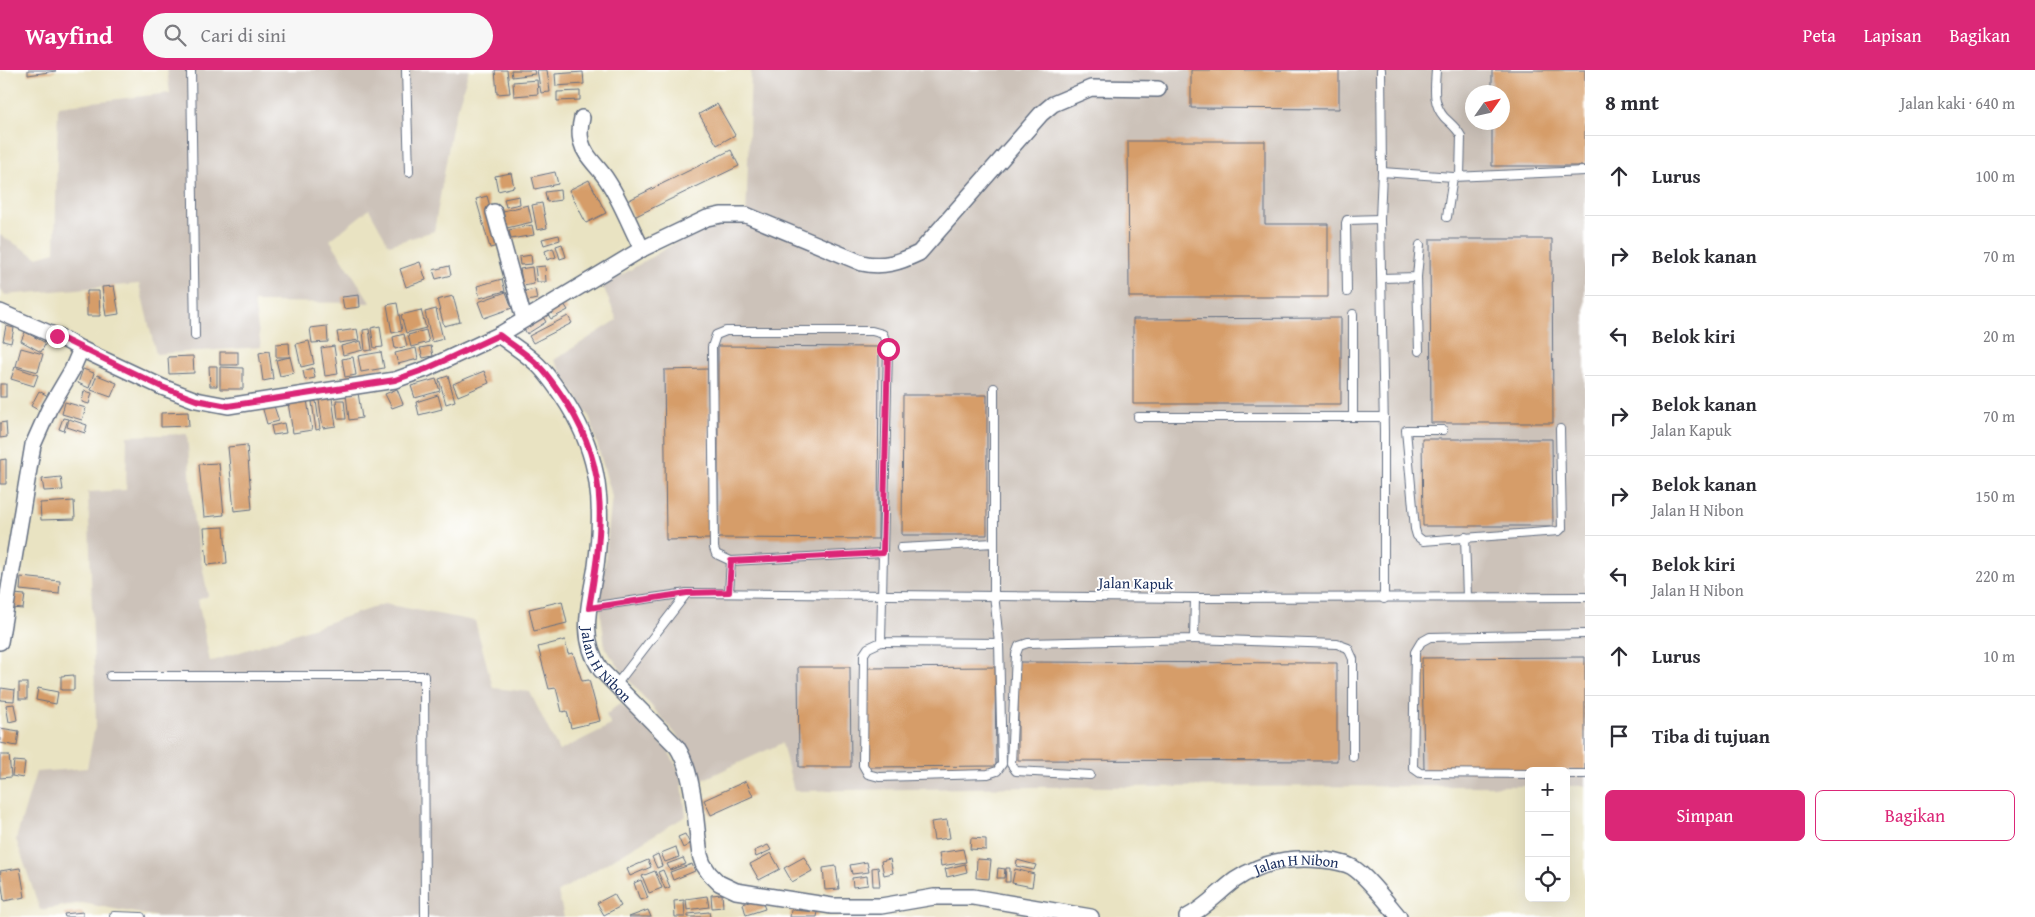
<!DOCTYPE html>
<html lang="id">
<meta charset="utf-8">
<style>
body{margin:0;font-family:"Gentium Book Plus",serif;background:#f7f7f7;color:#2b2b33}
.controls{position:absolute;right:15px;bottom:15px;display:grid;overflow:hidden;border-radius:8px;box-shadow:0 5px 20px #0002}
.controls button{width:45px;height:45px;display:grid;place-items:center;padding:0;border:0;border-bottom:1px solid #e1e1e2;background:#fff;color:#2b2b33;font:25px sans-serif}
.compass{position:absolute;left:1465px;top:15px;width:45px;height:45px;border-radius:50%;background:#fff;box-shadow:0 5px 20px #0002;rotate:56deg}
.stop{position:absolute;width:15px;height:15px;margin:-11px;border:4px solid #db2777;border-radius:50%;background:#fff}
.stop.end{background:#db2777;border-color:#fff;box-shadow:0 1px 5px #0008}
.list{margin:0;padding:0;list-style:none}
h2{display:flex;justify-content:space-between;align-items:center;height:65px;margin:0;padding:0 20px;font-size:21px}
h2 small{font-size:16px;font-weight:400;color:#7c7c81}
.list li{display:grid;grid-template-columns:32px 1fr auto;gap:15px;align-items:center;box-sizing:border-box;height:80px;padding:0 20px;border-top:1px solid #e1e1e2}
.list b{display:block;font-size:19px;white-space:nowrap}
.list p{margin:0;font-size:16px;white-space:nowrap;color:#7c7c81}
.list em{font-size:16px;font-style:normal;color:#7c7c81}
.actions{display:flex;gap:10px;padding:15px 20px}
.actions a{flex:1;padding:11px 0;border:1px solid #db2777;border-radius:8px;text-align:center;font-size:18px;color:#db2777}
.actions .main{background:#db2777;color:#fff}
.icon{flex:none;width:28px;height:28px;fill:none;stroke:currentColor;stroke-width:2;stroke-linecap:round;stroke-linejoin:round}
.map{position:relative;flex:none;width:1585px;height:847px;overflow:hidden}
header{display:flex;align-items:center;gap:30px;box-sizing:border-box;height:70px;padding:0 25px;background:#db2777;color:#fff}
header strong{font-size:24px}
nav{display:flex;gap:28px;margin-inline-start:auto;font-size:18px}
.search{width:350px;height:45px;background:#f7f7f7;display:flex;align-items:center;gap:12px;box-sizing:border-box;padding:0 18px;border-radius:28px;color:#7c7c81;font-size:19px}
main{display:flex}
aside{flex:1;background:#fff}
.map>svg:first-child{display:block}
</style>
<header>
<strong>Wayfind</strong>
<div class="search"><svg class="icon" aria-label="search" viewBox="0 0 24 24"><circle cx="10" cy="10" r="6"/><path d="M15 15l6 6"/></svg>Cari di sini</div>
<nav><a>Peta</a><a>Lapisan</a><a>Bagikan</a></nav>
</header>
<main>
<div class="map">
<svg width="1585" height="847" viewBox="0 0 1585 847">
<rect width="100%" height="100%" fill="#fff"/>
<filter id="ink" filterUnits="userSpaceOnUse"><feTurbulence type="fractalNoise" baseFrequency=".02" numOctaves="2"/><feDisplacementMap in="SourceGraphic" scale="10" xChannelSelector="R" yChannelSelector="G"/><feConvolveMatrix kernelMatrix="1 2 1 2 8 2 1 2 1" color-interpolation-filters="sRGB"/></filter>
<filter id="wash" filterUnits="userSpaceOnUse"><feTurbulence type="fractalNoise" baseFrequency=".0096" numOctaves="4" result="noise"/><feDisplacementMap in="SourceGraphic" scale="20" xChannelSelector="R" yChannelSelector="G"/><feGaussianBlur stdDeviation="1.12" result="paint"/><feColorMatrix in="noise" values="0 0 0 0 0 0 0 0 0 0 0 0 0 0 0 0 0 1.4 0 .05"/><feComposite in="paint" operator="in"/></filter>
<g filter="url(#wash)">
<rect width="100%" height="100%" fill="#e9e3c2"/>
<!-- industrial -->
<g fill="#ccc2b9" fill-rule="evenodd">
<polygon points="167,0 469,0 453,52 434,161 389,175 369,139 330,170 371,233 254,232 261,277 156,284 139,214 4,225 0,218 0,165 37,187 55,182 58,36 170,23"/>
<path d="M751,0H1585V716H1566V701H1529V716L1035,717L794,721L782,673L702,710L687,677L627,608L605,578L600,536L612,427L590,348L554,290L617,250L603,216L695,161L746,151ZM1472,22H1502V52H1472Z"/>
<polygon points="187,364 194,453 208,526 198,530 210,592 384,534 475,551 493,618 530,622 559,681 611,655 606,645 620,633 667,679 681,704 686,746 558,822 564,847 158,847 82,833 40,840 16,769 36,702 87,698 96,652 88,422 126,420 127,366"/>
</g>
<g id="blocks">
<!-- building -->
<g fill="#d69d69">
<polygon points="28,0 55,0 56,1 28,5"/>
<polygon points="495,0 507,0 510,23 497,24"/>
<polygon points="511,0 534,0 535,4 512,7"/>
<polygon points="537,0 547,0 550,22 541,23"/>
<polygon points="1191,0 1339,0 1339,39 1191,38"/>
<polygon points="1492,0 1585,0 1585,96 1492,96 1492,52 1502,52 1502,22 1492,22"/>
<polygon points="583,2 584,14 556,16 555,4"/>
<polygon points="537,10 538,24 514,26 513,12"/>
<polygon points="580,21 580,30 557,31 557,22"/>
<polygon points="717,34 735,65 717,75 699,44"/>
<polygon points="1128,71 1265,71 1265,154 1328,154 1328,227 1129,227"/>
<polygon points="731,80 739,96 634,147 627,131"/>
<polygon points="555,102 558,114 535,119 532,107"/>
<polygon points="511,103 514,117 498,121 495,106"/>
<polygon points="589,110 606,143 586,153 569,120"/>
<polygon points="560,120 561,130 547,132 545,122"/>
<polygon points="487,126 501,175 490,178 476,129"/>
<polygon points="519,126 520,134 506,137 504,129"/>
<polygon points="542,133 547,158 537,160 532,135"/>
<polygon points="528,135 532,152 507,158 503,141"/>
<polygon points="532,155 534,165 511,169 509,160"/>
<polygon points="559,165 560,170 544,175 542,169"/>
<polygon points="1430,169 1552,169 1553,353 1431,353"/>
<polygon points="562,174 566,187 560,189 556,176"/>
<polygon points="553,178 556,187 547,190 545,181"/>
<polygon points="531,185 532,194 520,195 519,187"/>
<polygon points="420,192 426,210 406,217 400,199"/>
<polygon points="449,196 451,205 436,209 433,200"/>
<polygon points="545,196 546,212 537,212 535,197"/>
<polygon points="532,197 534,214 523,216 520,199"/>
<polygon points="502,209 505,221 480,228 477,216"/>
<polygon points="114,216 119,244 106,246 102,217"/>
<polygon points="535,219 537,229 523,232 521,222"/>
<polygon points="87,221 99,221 100,246 87,246"/>
<polygon points="506,222 512,238 484,248 478,232"/>
<polygon points="359,225 360,237 344,239 342,227"/>
<polygon points="453,226 460,252 444,256 437,230"/>
<polygon points="562,231 568,240 551,249 545,240"/>
<polygon points="397,233 402,261 392,263 387,235"/>
<polygon points="436,239 443,269 432,272 425,242"/>
<polygon points="421,240 426,258 406,263 401,245"/>
<polygon points="540,242 546,252 527,264 521,253"/>
<polygon points="568,246 572,253 533,273 529,266"/>
<polygon points="1341,248 1341,334 1133,334 1133,249"/>
<polygon points="6,256 14,258 11,273 3,271"/>
<polygon points="327,256 328,272 312,273 310,258"/>
<polygon points="380,256 383,277 374,278 371,258"/>
<polygon points="357,259 359,270 339,273 337,262"/>
<polygon points="369,259 372,280 365,281 363,260"/>
<polygon points="426,260 429,272 411,277 408,265"/>
<polygon points="25,262 46,273 41,282 21,271"/>
<polygon points="404,264 407,276 395,279 393,267"/>
<polygon points="309,271 314,294 301,297 296,274"/>
<polygon points="361,271 363,280 343,285 341,276"/>
<polygon points="289,273 290,287 276,287 276,274"/>
<polygon points="334,276 338,304 325,306 321,278"/>
<polygon points="431,276 433,286 423,288 420,278"/>
<polygon points="718,276 879,277 878,469 718,468"/>
<polygon points="21,278 43,284 38,302 16,296"/>
<polygon points="416,278 418,289 398,294 395,283"/>
<polygon points="269,281 273,309 263,311 259,283"/>
<rect x="220" y="282" width="18" height="13"/>
<polygon points="381,282 384,298 361,302 358,286"/>
<polygon points="193,286 194,303 169,304 168,287"/>
<polygon points="290,287 294,303 280,306 276,290"/>
<polygon points="353,287 356,305 345,307 342,289"/>
<polygon points="209,296 217,296 217,316 210,316"/>
<polygon points="15,297 38,305 34,316 11,309"/>
<polygon points="220,297 243,298 243,319 220,319"/>
<polygon points="313,298 315,308 305,310 303,301"/>
<polygon points="83,299 94,303 89,318 78,313"/>
<polygon points="708,299 710,469 666,470 664,300"/>
<polygon points="484,301 489,313 458,326 453,314"/>
<polygon points="97,305 117,313 111,327 91,320"/>
<polygon points="448,306 455,331 446,334 439,309"/>
<polygon points="436,309 440,321 415,328 411,316"/>
<rect x="0" y="314" width="6" height="13"/>
<polygon points="397,319 403,334 392,338 385,324"/>
<polygon points="39,321 48,326 40,341 31,336"/>
<polygon points="84,321 92,323 89,334 82,332"/>
<polygon points="358,323 362,348 349,350 346,324"/>
<polygon points="438,325 442,339 419,345 416,332"/>
<polygon points="903,325 987,325 987,465 902,465"/>
<polygon points="332,328 336,356 323,358 319,330"/>
<polygon points="307,330 312,360 293,363 288,333"/>
<polygon points="336,330 344,330 346,349 338,349"/>
<polygon points="316,331 320,359 316,360 312,332"/>
<polygon points="65,332 86,338 82,350 62,344"/>
<polygon points="273,333 279,351 267,354 262,336"/>
<polygon points="188,342 189,356 161,357 161,343"/>
<polygon points="63,348 68,349 64,361 59,359"/>
<polygon points="69,349 87,355 85,363 67,357"/>
<polygon points="6,352 7,367 0,368 0,353"/>
<polygon points="284,353 286,363 273,365 271,356"/>
<polygon points="1422,369 1552,369 1553,456 1423,456"/>
<polygon points="247,375 252,439 234,441 228,377"/>
<polygon points="6,389 6,414 0,414 0,390"/>
<polygon points="219,393 224,445 204,447 199,394"/>
<polygon points="61,407 63,420 44,421 42,409"/>
<polygon points="74,431 75,449 41,450 40,433"/>
<polygon points="224,457 227,493 207,495 204,458"/>
<polygon points="21,507 60,511 59,524 20,520"/>
<polygon points="14,524 25,525 23,539 12,538"/>
<polygon points="562,531 567,553 534,561 529,539"/>
<polygon points="565,570 568,584 573,583 582,611 589,610 600,651 571,658 567,641 562,642 556,618 549,619 538,577"/>
<polygon points="1585,587 1585,700 1424,701 1422,588"/>
<polygon points="1018,592 1337,593 1337,691 1018,690"/>
<polygon points="798,597 850,597 851,697 799,697"/>
<polygon points="995,597 996,696 867,697 866,598"/>
<polygon points="74,605 74,620 61,620 61,606"/>
<rect x="19" y="613" width="8" height="16"/>
<polygon points="1,618 15,620 14,631 0,630"/>
<polygon points="38,618 58,622 56,634 36,630"/>
<polygon points="14,634 17,650 9,652 6,635"/>
<polygon points="0,658 19,661 17,676 0,673"/>
<polygon points="0,685 9,685 11,707 0,708"/>
<polygon points="14,691 25,692 23,708 12,706"/>
<polygon points="746,711 753,726 711,745 704,730"/>
<polygon points="947,750 950,768 934,770 931,752"/>
<polygon points="685,764 690,774 683,778 678,767"/>
<polygon points="971,768 986,769 986,780 970,779"/>
<polygon points="768,775 771,780 756,787 754,781"/>
<polygon points="676,777 679,787 665,792 661,783"/>
<polygon points="963,779 966,792 941,796 939,783"/>
<polygon points="771,783 780,799 759,810 750,794"/>
<polygon points="658,784 662,796 657,798 652,787"/>
<polygon points="804,787 812,801 792,812 784,798"/>
<polygon points="683,788 686,794 670,800 667,794"/>
<polygon points="890,789 893,803 884,805 881,791"/>
<polygon points="977,789 991,790 989,809 976,808"/>
<polygon points="648,790 651,797 630,806 627,799"/>
<polygon points="1017,790 1036,795 1034,800 1016,796"/>
<polygon points="867,792 869,802 852,804 850,795"/>
<polygon points="692,794 695,801 673,810 670,802"/>
<polygon points="965,794 967,802 947,807 945,799"/>
<polygon points="836,796 839,819 825,820 823,798"/>
<polygon points="878,797 880,816 873,816 872,798"/>
<polygon points="20,798 25,827 4,831 0,801"/>
<polygon points="998,798 1005,799 1004,808 997,808"/>
<polygon points="1006,798 1010,798 1010,812 1005,812"/>
<polygon points="1015,799 1034,804 1032,817 1012,813"/>
<polygon points="663,800 670,817 665,819 658,802"/>
<polygon points="655,801 662,818 649,823 642,806"/>
<polygon points="867,806 868,815 853,817 852,808"/>
<polygon points="641,810 648,828 640,830 634,813"/>
<polygon points="614,824 621,836 604,845 597,833"/>
<polygon points="722,824 723,837 712,838 711,825"/>
<polygon points="707,826 709,837 687,840 686,829"/>
<polygon points="761,828 765,839 746,845 743,834"/>
<polygon points="684,830 685,847 675,847 674,831"/>
<polygon points="648,840 651,847 629,847"/>
<polygon points="791,840 818,842 817,847 790,847"/>
<polygon points="83,842 83,847 65,847 64,844"/>
<polygon points="709,842 710,847 688,847 688,844"/>
</g>
</g>
</g>
<g filter="url(#ink)">
<use href="#blocks" fill-opacity="0" stroke="#636e81" stroke-width="1"/>
<g fill="none" stroke-linecap="round" stroke-linejoin="round">
<!-- lane casing -->
<g stroke="#636e81" stroke-width="10">
<g id="lane">
<polyline points="191,0 195,266"/>
<polyline points="406,0 409,102"/>
<polyline points="1381,0 1382,102 1380,149 1384,361 1384,529"/>
<path d="M1436,0C1435,17 1432,33 1444,47C1450,53 1457,58 1461,66L1460,106"/>
<polyline points="1382,102 1453,107"/>
<polyline points="1447,147 1453,107 1585,101"/>
<polyline points="1417,207 1419,281"/>
<polyline points="1382,208 1417,207 1420,175"/>
<polyline points="1347,222 1346,153 1347,150 1380,149"/>
<polyline points="1353,244 1353,347"/>
<polyline points="994,318 994,473"/>
<polyline points="1138,347 1384,347"/>
<polyline points="1443,360 1406,360 1415,459 1417,466 1423,471 1559,461 1562,458 1560,359"/>
<polyline points="1465,467 1467,527"/>
<polyline points="883,483 881,572 999,573"/>
<polyline points="729,522 731,491 883,483 888,279 883,264 872,261 726,261 716,265 712,277 714,478 716,484 731,491"/>
<polyline points="589,537 687,523"/>
<polyline points="1194,569 1337,574 1348,578 1353,589 1353,687"/>
<polyline points="881,572 868,578 864,584 863,695 868,704 879,707 988,704 997,701 1002,694 999,573 994,524 994,473 901,478"/>
<polyline points="110,606 424,606 425,847"/>
<polyline points="616,615 687,523 1195,528 1585,527"/>
<polyline points="1529,704 1420,703 1413,698 1415,582 1421,572 1430,567 1585,564"/>
<polyline points="1566,704 1585,704"/>
<polyline points="1090,705 1016,701 1011,694 1016,584 1019,576 1028,573 1194,569 1195,528"/>
<polyline points="114,846 141,847"/>
</g>
</g>
<!-- street casing -->
<g stroke="#636e81" stroke-width="18">
<g id="street">
<path d="M582,48C580,56 579,63 581,71C585,87 598,96 607,110C621,131 630,156 642,179"/>
<polyline points="494,142 524,249"/>
<polyline points="0,242 65,270 81,279 72,300 49,339 33,375 0,572"/>
<path d="M499,265L642,179L707,148L721,145H746L862,193C883,198 900,192 919,183L1041,44L1053,34L1091,18L1158,19"/>
<path id="s1" d="M81,279L162,317L196,330L228,336L395,310L426,299L499,265C512,275 527,284 538,295C550,307 559,321 568,335C600,387 604,436 596,496C590,534 578,566 601,600L677,677C695,705 695,751 700,785L703,794L709,803L719,813L736,821L832,836H881L934,827H973L1091,847"/>
<path id="s2" d="M1187,847C1205,838 1219,822 1235,810C1262,792 1290,786 1322,790C1332,791 1343,792 1352,797C1367,806 1387,833 1399,847"/>
</g>
</g>
<!-- lane -->
<use href="#lane" stroke="#fff" stroke-width="8"/>
<!-- street -->
<use href="#street" stroke="#fff" stroke-width="15"/>
</g>
</g>
<g fill="none" stroke-linecap="round" stroke-linejoin="round" filter="url(#ink)">
<!-- route -->
<path stroke="#db2777" stroke-width="6" d="M57,266L162,317L196,330L228,336L395,310L426,299L499,265C512,275 527,284 538,295C550,307 559,321 568,335C611,403 602,462 589,538L687,523L729,522L731,491L883,483L888,279"/>
</g>
<g text-anchor="middle" dominant-baseline="central" stroke-width="4" stroke-linejoin="round" paint-order="stroke">
<!-- street labels -->
<g font-size="15" fill="#1b2f5e" stroke="#fff">
<text transform="translate(1136 513) rotate(1)">Jalan Kapuk</text>
<text stroke="none"><textPath href="#s1" startOffset="812">Jalan H Nibon</textPath></text>
<text stroke="none"><textPath href="#s2" startOffset="126">Jalan H Nibon</textPath></text>
</g>
</g>
</svg>
<div class="controls">
<button>+</button>
<button>−</button>
<button><svg class="icon" aria-label="locate" viewBox="0 0 24 24"><circle cx="12" cy="12" r="6"/><path d="M12 2v4M12 18v4M2 12h4M18 12h4"/></svg></button>
</div>
<svg class="compass" viewBox="-18 -18 36 36"><path d="M0-13l5 13h-10z" fill="#e53935"/><path d="M0 13l5-13h-10z" fill="#7c7c81"/></svg>
<div class="stop" style="left:888px;top:279px"></div>
<div class="stop end" style="left:57px;top:266px"></div>
</div>
<aside>
<h2>8 mnt<small>Jalan kaki · 640 m</small></h2>
<ul class="list">
<li><svg class="icon" aria-label="ahead" viewBox="0 0 24 24"><path d="M12 20V5M6 11l6-6 6 6"/></svg><div><b>Lurus</b></div><em>100 m</em></li>
<li><svg class="icon" aria-label="right" viewBox="0 0 24 24"><path d="M7 20v-9h11M14 6l5 5-5 5"/></svg><div><b>Belok kanan</b></div><em>70 m</em></li>
<li><svg class="icon" aria-label="left" viewBox="0 0 24 24"><path d="M17 20v-9H6M10 6l-5 5 5 5"/></svg><div><b>Belok kiri</b></div><em>20 m</em></li>
<li><svg class="icon" aria-label="right" viewBox="0 0 24 24"><path d="M7 20v-9h11M14 6l5 5-5 5"/></svg><div><b>Belok kanan</b><p>Jalan Kapuk</p></div><em>70 m</em></li>
<li><svg class="icon" aria-label="right" viewBox="0 0 24 24"><path d="M7 20v-9h11M14 6l5 5-5 5"/></svg><div><b>Belok kanan</b><p>Jalan H Nibon</p></div><em>150 m</em></li>
<li><svg class="icon" aria-label="left" viewBox="0 0 24 24"><path d="M17 20v-9H6M10 6l-5 5 5 5"/></svg><div><b>Belok kiri</b><p>Jalan H Nibon</p></div><em>220 m</em></li>
<li><svg class="icon" aria-label="ahead" viewBox="0 0 24 24"><path d="M12 20V5M6 11l6-6 6 6"/></svg><div><b>Lurus</b></div><em>10 m</em></li>
<li><svg class="icon" aria-label="arrive" viewBox="0 0 24 24"><path d="M6 21V4h12l-3 4 3 4H6"/></svg><div><b>Tiba di tujuan</b></div></li>
</ul>
<div class="actions"><a class="main">Simpan</a><a>Bagikan</a></div>
</aside>
</main>
